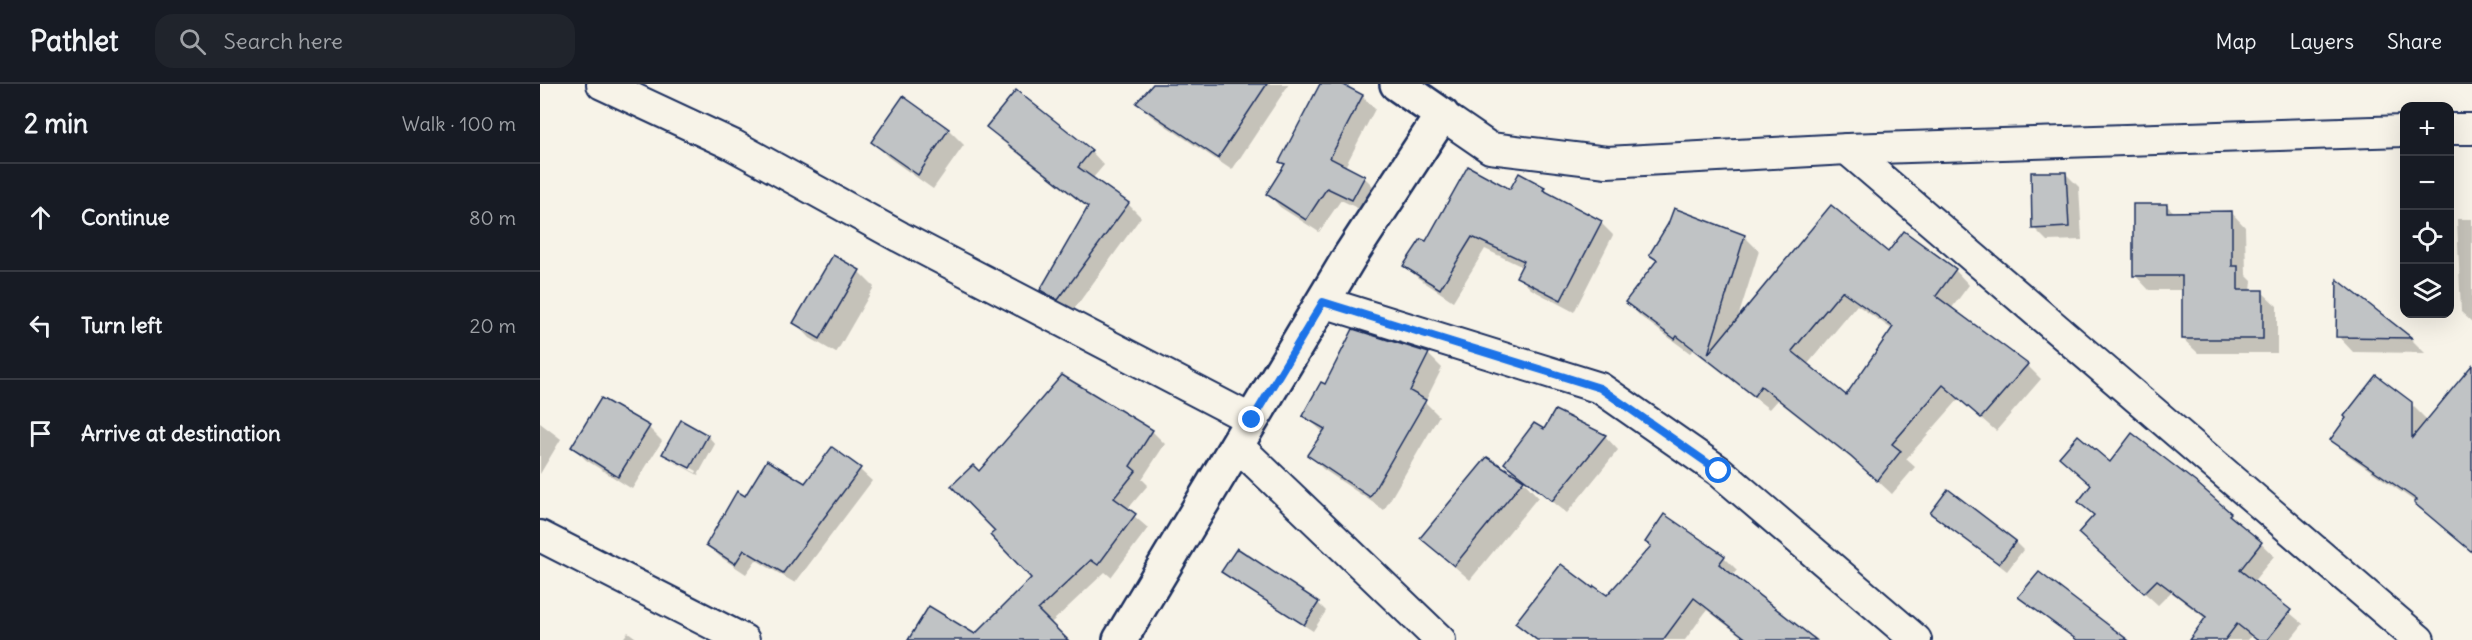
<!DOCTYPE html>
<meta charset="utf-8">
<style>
body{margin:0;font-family:Delius,sans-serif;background:#20242c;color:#f1f3f6}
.controls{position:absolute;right:18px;top:18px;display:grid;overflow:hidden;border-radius:12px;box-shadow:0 6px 24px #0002}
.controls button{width:54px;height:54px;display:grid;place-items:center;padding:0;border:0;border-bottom:2px solid #363941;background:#171b24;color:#f1f3f6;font:30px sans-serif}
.stop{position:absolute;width:18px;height:18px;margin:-14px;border:4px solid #1a73e8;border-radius:50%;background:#fff}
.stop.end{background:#1a73e8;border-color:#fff;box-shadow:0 2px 6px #0008}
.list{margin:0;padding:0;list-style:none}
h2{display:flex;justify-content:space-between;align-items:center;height:78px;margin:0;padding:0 24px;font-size:26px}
h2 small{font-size:20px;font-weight:400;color:#9ea1a6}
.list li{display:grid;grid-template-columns:39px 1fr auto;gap:18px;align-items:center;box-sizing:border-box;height:108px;padding:0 24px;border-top:2px solid #363941}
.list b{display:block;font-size:22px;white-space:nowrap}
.list em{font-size:20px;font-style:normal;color:#9ea1a6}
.icon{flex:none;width:33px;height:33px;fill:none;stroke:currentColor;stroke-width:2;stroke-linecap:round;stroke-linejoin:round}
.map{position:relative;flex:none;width:1932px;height:556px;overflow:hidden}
header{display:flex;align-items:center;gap:36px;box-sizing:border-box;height:84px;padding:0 30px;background:#171b24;border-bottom:2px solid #363941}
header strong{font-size:28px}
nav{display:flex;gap:33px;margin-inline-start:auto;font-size:21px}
.search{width:420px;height:54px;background:#20242c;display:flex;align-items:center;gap:15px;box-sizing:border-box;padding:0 21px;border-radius:18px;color:#9ea1a6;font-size:22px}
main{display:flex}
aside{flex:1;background:#171b24}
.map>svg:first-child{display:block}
</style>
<header>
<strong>Pathlet</strong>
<div class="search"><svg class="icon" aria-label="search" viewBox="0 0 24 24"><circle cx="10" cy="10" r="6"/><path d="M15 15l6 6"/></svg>Search here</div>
<nav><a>Map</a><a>Layers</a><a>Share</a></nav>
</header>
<main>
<aside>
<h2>2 min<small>Walk · 100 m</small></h2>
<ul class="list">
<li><svg class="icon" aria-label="ahead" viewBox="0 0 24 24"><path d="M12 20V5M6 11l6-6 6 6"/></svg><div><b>Continue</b></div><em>80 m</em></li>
<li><svg class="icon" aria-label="left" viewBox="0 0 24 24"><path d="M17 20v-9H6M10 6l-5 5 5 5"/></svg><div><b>Turn left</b></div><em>20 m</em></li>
<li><svg class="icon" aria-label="arrive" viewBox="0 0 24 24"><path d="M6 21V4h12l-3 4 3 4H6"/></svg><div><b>Arrive at destination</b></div></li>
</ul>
</aside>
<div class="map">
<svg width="1932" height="556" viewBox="0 0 1932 556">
<rect width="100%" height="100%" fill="#f7f3e8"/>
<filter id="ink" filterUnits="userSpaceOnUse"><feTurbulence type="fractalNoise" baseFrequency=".0167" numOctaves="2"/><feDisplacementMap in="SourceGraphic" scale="12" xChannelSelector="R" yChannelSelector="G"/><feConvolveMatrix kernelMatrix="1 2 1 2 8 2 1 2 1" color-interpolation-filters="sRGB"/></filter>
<g filter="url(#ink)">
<!-- shadow -->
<g fill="#0003" fill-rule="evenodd">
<polygon points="614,0 749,0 692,86 611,32 598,19"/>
<polygon points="781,0 799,0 822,12 835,25 805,83 824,93 837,106 825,128 801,116 779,148 740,123 728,110 746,82 741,77"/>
<polygon points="448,43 551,67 564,81 552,95 588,120 601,133 532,228 515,219 502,206 549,125 462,57"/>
<polygon points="409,46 424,61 393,105 348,73 333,58"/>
<polygon points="1526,90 1539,103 1542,156 1507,157 1494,144"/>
<polygon points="1004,104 1013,113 1061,139 1073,151 1034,228 991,205 978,192 983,183 945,165 913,217 878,194 865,181 886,160 971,107"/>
<polygon points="1626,121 1635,129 1691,128 1705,143 1706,191 1712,197 1711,208 1722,208 1737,222 1737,269 1658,269 1643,255 1644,206 1609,206 1595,191"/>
<polygon points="1917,135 1932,135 1932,238 1921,228"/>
<path d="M1204,152L1219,167L1197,237L1349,170L1415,186L1429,201L1411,225L1487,281L1501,295L1456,347L1419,315L1366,375L1375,383L1352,410L1327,387L1237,316L1229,325L1153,266L1150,269L1101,233L1087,218L1117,177L1111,171ZM1317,221L1353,246L1307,313L1267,281Z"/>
<polygon points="293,173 319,188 334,203 296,269 270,254 255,238"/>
<polygon points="1799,198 1871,255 1885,269 1813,268 1798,252"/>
<polygon points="888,270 902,284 885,318 899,332 844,426 783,385 769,371 784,349 764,331 786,302"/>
<polygon points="523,293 612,347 625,360 602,395 608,401 587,426 608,444 571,493 565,488 493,556 384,556 435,552 493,494 457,447 439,389"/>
<polygon points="1932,303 1932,469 1877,419 1808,371 1792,356 1871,320 1888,337"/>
<path d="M141,338L168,352L175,360L158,391L132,377L124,369ZM131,373L157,387L156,389L131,376Z"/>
<polygon points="0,339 21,355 0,390"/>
<polygon points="109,344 122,357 92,405 46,376 33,363"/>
<polygon points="1004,347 1065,352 1078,366 1027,429 985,396 984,398 998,413 930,496 882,454 947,375 983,398 966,379"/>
<polygon points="292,365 320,386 332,397 255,499 216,476 206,490 179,472 168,460 206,414 265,401"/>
<polygon points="1521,373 1570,380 1690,430 1734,472 1713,498 1763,540 1750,556 1716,556 1711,552 1708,556 1662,556 1666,535 1631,508 1618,521 1553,462 1555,433 1540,418 1552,402"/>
<polygon points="1392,429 1475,458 1483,466 1467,487"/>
<polygon points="1184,473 1197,486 1192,492 1272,555 1273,552 1278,556 1206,556 1167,526 1145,556 995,556 977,539 1053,506 1067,513"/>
<polygon points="683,487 778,519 786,527 773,547 691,495"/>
<polygon points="88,548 99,556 82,556"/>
</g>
<!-- building -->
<g fill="#c0c3c5" stroke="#1b2f5e" stroke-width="1.5" fill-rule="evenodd">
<polygon points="613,0 727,0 678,74 596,19"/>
<polygon points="780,0 802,0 823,11 790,74 825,92 812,116 787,104 766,136 726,110 745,80 739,78"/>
<polygon points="476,6 552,66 538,83 589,119 518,216 500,206 548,123 446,43"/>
<polygon points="363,12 409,45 378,91 331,58"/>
<polygon points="928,82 970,105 979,89 1005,103 1003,106 1062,137 1021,216 976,193 984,177 932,153 900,205 863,182 881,155 886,157"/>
<polygon points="1491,88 1526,88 1529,143 1492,145"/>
<polygon points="1593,120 1627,120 1627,128 1692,127 1692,182 1698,182 1698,206 1723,206 1723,255 1642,255 1642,192 1593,192"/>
<path d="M1291,121L1348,168L1364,147L1416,185L1396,212L1488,280L1441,334L1403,301L1352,360L1361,367L1337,397L1311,373L1221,302L1214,312L1137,252L1135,255L1085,218L1117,176L1109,171L1128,140L1134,124L1205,151L1168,270ZM1302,207L1353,243L1306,311L1252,267Z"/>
<polygon points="293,171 320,186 280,255 253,239"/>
<polygon points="1797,195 1872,254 1796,253"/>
<polygon points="813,245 889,269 870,307 886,316 830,413 767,371 785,345 762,332 781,298 785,300"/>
<polygon points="1932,281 1932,468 1874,419 1877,416 1790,356 1806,334 1804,332 1836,291 1872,318 1872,354"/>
<polygon points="522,291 613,346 590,382 596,387 574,414 596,430 558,481 551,476 498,526 528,556 368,556 389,522 435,550 491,494 450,451 455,447 411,402 433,381 439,387"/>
<polygon points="61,314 110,342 78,393 31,363"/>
<polygon points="1015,326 1066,351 1012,417 964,379 994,339 1004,345"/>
<polygon points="141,336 168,351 150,384 122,370"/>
<polygon points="1592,349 1658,400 1691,429 1689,431 1722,458 1700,486 1751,526 1727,556 1717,556 1697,540 1685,556 1649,556 1666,533 1617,496 1604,509 1538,449 1554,431 1538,418 1551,401 1519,373 1538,351 1570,378"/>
<polygon points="292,363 321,384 243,489 204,466 195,480 166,461 197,407 205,412 227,376 265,399"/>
<polygon points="947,373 984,396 914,482 880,454"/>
<polygon points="1408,405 1476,457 1459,480 1390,429"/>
<polygon points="1124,430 1185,472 1179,480 1276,556 1208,556 1154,514 1123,556 997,556 975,539 1021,480 1053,504 1054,502 1067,511 1111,462 1105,458"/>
<polygon points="697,464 779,518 764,541 681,488"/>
<polygon points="1499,488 1588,556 1537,556 1478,513"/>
</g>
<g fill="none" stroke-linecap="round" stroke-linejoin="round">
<!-- street casing -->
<g stroke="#1b2f5e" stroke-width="34">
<g id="street">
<polyline points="62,0 193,61 360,153 712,336"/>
<polyline points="902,31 950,64 1067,78 1307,65 1864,47"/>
<polyline points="1910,45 1932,45"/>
<polyline points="1307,65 1879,556"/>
<polyline points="783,218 1060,304 1179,387 1376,556"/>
<polyline points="697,361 900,556"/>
<polyline points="0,452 204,556"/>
</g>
</g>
<!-- secondary casing -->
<g stroke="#1b2f5e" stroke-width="38">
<polyline id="secondary" points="580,556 810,172 902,31 857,0"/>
</g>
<!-- street -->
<use href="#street" stroke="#f7f3e8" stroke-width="30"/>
<!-- secondary -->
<use href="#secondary" stroke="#f7f3e8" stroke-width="33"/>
</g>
</g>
<g fill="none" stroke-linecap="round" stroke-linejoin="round" filter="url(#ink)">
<!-- route -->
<polyline stroke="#1a73e8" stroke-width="8" points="712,336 783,218 1060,304 1179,387"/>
</g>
</svg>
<div class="controls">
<button>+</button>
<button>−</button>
<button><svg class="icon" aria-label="locate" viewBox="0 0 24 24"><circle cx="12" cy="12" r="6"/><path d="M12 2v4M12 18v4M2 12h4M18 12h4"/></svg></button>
<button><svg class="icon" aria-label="layers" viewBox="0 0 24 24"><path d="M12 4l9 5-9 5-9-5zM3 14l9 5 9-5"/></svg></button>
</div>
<div class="stop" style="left:1179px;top:387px"></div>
<div class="stop end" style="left:712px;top:336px"></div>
</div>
</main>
